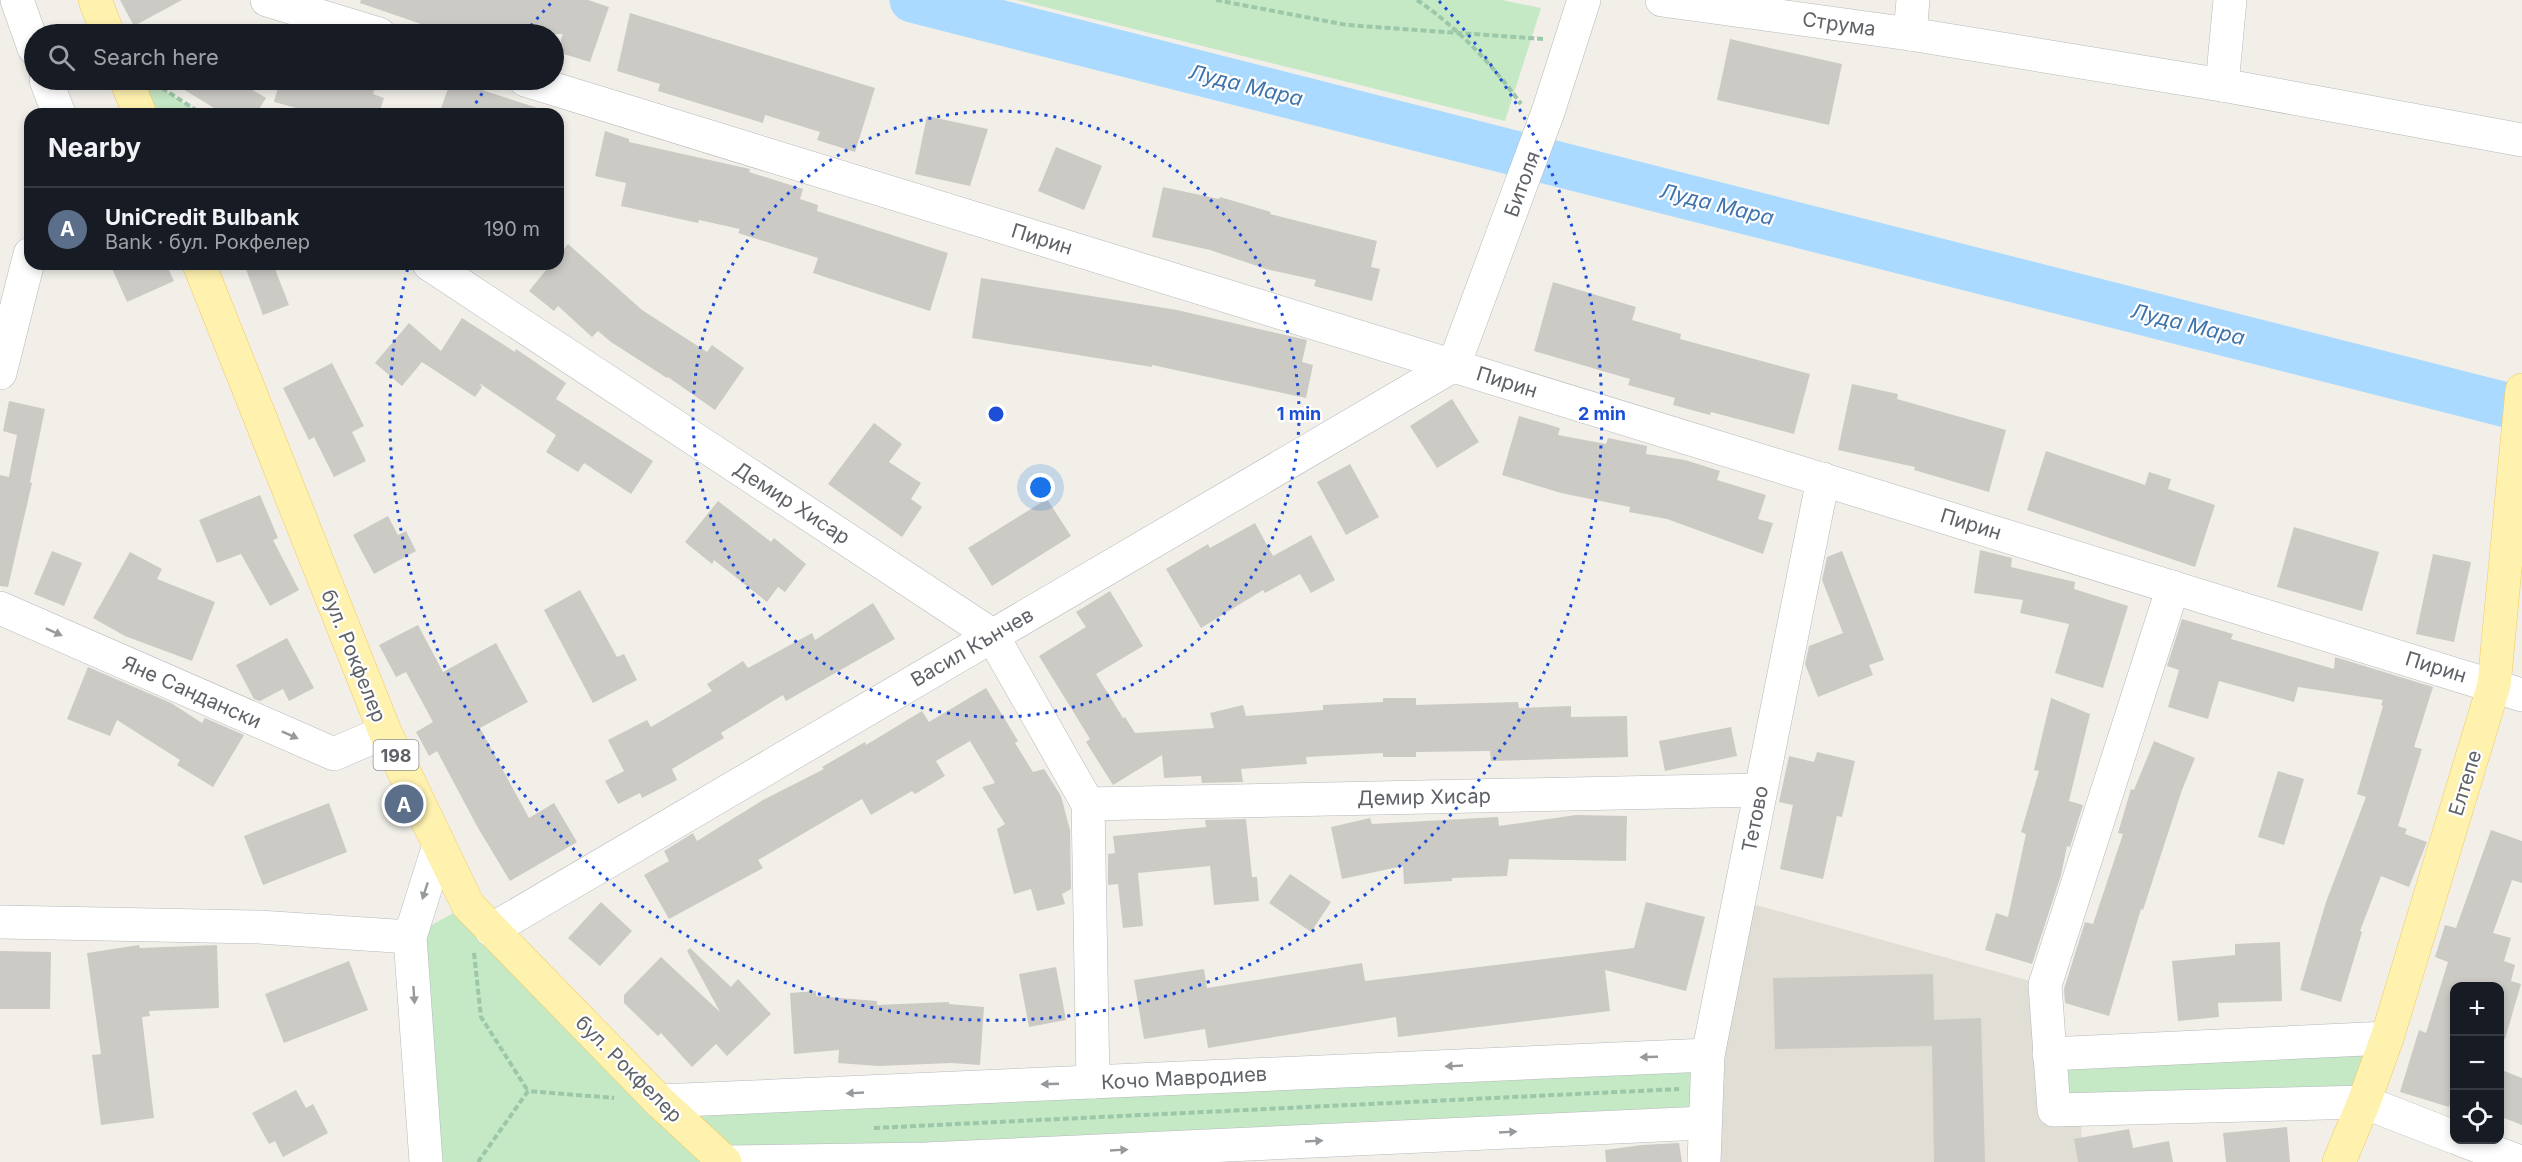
<!DOCTYPE html>
<meta charset="utf-8">
<style>
body{margin:0;font-family:Inter,sans-serif;background:#20242c;color:#f1f3f6}
.controls{position:absolute;right:18px;bottom:18px;display:grid;overflow:hidden;border-radius:12px;box-shadow:0 3px 9px #0003}
.controls button{width:54px;height:54px;display:grid;place-items:center;padding:0;border:0;border-bottom:2px solid #363941;background:#171b24;color:#f1f3f6;font:30px sans-serif}
.you{position:absolute;left:1041px;top:488px;width:21px;height:21px;margin:-15px;border:4px solid #fff;border-radius:50%;background:#1a73e8;box-shadow:0 0 0 9px #1a73e833}
.badge{display:grid;place-items:center;width:39px;height:39px;border-radius:50%;background:#0f766e;color:#fff;font-size:20px;font-weight:700}
.pin{position:absolute;translate:-50% -50%;border:3px solid #fff;box-shadow:0 2px 6px #0006}
.list{margin:0;padding:0;list-style:none}
h2{display:flex;justify-content:space-between;align-items:center;height:78px;margin:0;padding:0 24px;font-size:26px}
h2 small{font-size:20px;font-weight:400;color:#9ea1a6}
.list li{display:grid;grid-template-columns:39px 1fr auto;gap:18px;align-items:center;box-sizing:border-box;height:84px;padding:0 24px;border-top:2px solid #363941}
.list b{display:block;font-size:22px;white-space:nowrap}
.list p{margin:0;font-size:20px;white-space:nowrap;color:#9ea1a6}
.list em{font-size:20px;font-style:normal;color:#9ea1a6}
.icon{flex:none;width:33px;height:33px;fill:none;stroke:currentColor;stroke-width:2;stroke-linecap:round;stroke-linejoin:round}
.map{position:relative;flex:none;width:2522px;height:1162px;overflow:hidden}
.search{position:absolute;background:#171b24;box-shadow:0 3px 9px #0003;left:24px;top:24px;width:540px;height:66px;display:flex;align-items:center;gap:15px;box-sizing:border-box;padding:0 21px;border-radius:33px;color:#9ea1a6;font-size:22px}
.panel{position:absolute;background:#171b24;box-shadow:0 3px 9px #0003;left:24px;top:108px;width:540px;height:162px;border-radius:18px}
.map>svg:first-child{display:block}
</style>
<div class="map">
<svg width="2522" height="1162" viewBox="0 0 2522 1162">
<rect width="100%" height="100%" fill="#f1efe8"/>
<!-- education -->
<polygon fill="#e1ded6" points="1738,900 2045,985 2081,1108 2082,1162 1704,1162"/>
<!-- green -->
<g fill="#c5e8c5">
<polygon points="1017,0 1502,0 1541,8 1505,121"/>
<polygon points="126,80 148,80 202,114 140,114"/>
<polygon points="468,905 660,1101 1708,1055 1704,1123 725,1162 426,1162 410,937"/>
<polygon points="2387,1038 2364,1102 2054,1110 2049,1054"/>
</g>
<g fill="none" stroke-linecap="round" stroke-linejoin="round">
<!-- river -->
<polyline stroke="#aadaff" stroke-width="45" points="912,0 2522,409"/>
</g>
<!-- building -->
<g fill="#cccac5">
<polygon points="120,0 182,0 134,26"/>
<polygon points="361,0 588,0 609,7 590,62 557,52 563,34 500,34 480,28 478,34 450,34 360,3"/>
<polygon points="630,13 875,88 855,152 817,140 820,132 765,115 763,123 658,91 660,84 617,71"/>
<polygon points="1730,39 1842,64 1829,125 1717,100"/>
<polygon points="168,80 236,80 266,98 256,114 224,114"/>
<polygon points="280,80 377,80 373,94 384,98 379,114 319,114 274,102"/>
<polygon points="451,80 547,111 546,114 439,114"/>
<polygon points="927,116 988,129 970,186 915,174"/>
<polygon points="605,131 629,139 629,142 750,169 749,172 803,189 800,199 818,205 817,211 948,253 930,311 813,273 818,258 738,233 740,229 699,220 698,223 621,206 626,183 595,176"/>
<polygon points="1056,147 1102,166 1084,210 1038,191"/>
<polygon points="1163,187 1219,199 1220,197 1271,212 1270,214 1377,241 1371,267 1380,269 1372,301 1314,286 1316,280 1266,269 1210,250 1152,237"/>
<polygon points="568,244 642,310 707,352 712,345 744,368 715,410 668,377 667,378 611,342 598,331 592,337 558,306 554,311 529,291 551,264 558,264 558,256"/>
<polygon points="110,264 166,264 174,281 127,302"/>
<polygon points="244,264 273,264 289,305 263,315"/>
<polygon points="981,278 1177,310 1307,340 1302,362 1313,365 1306,398 1152,365 1152,367 972,338"/>
<polygon points="1553,282 1636,307 1632,320 1681,334 1680,339 1810,374 1794,434 1711,412 1710,415 1673,405 1675,398 1628,385 1630,379 1534,351"/>
<polygon points="462,318 515,352 516,349 566,383 556,399 653,461 631,494 584,463 578,472 546,452 556,435 479,383 482,387 475,397 422,362 402,386 375,363 409,323 441,351"/>
<polygon points="332,363 364,426 352,432 366,461 334,477 314,437 309,440 283,388"/>
<polygon points="1852,384 1898,394 1897,399 2006,430 1989,492 1914,470 1915,467 1838,450"/>
<polygon points="1452,399 1479,442 1437,468 1410,426"/>
<polygon points="9,401 45,409 30,482 32,483 8,587 0,586 0,475 9,477 17,435 3,431"/>
<polygon points="1519,416 1560,428 1558,435 1606,444 1608,438 1647,446 1646,454 1685,460 1720,471 1717,480 1766,495 1758,519 1773,523 1763,554 1667,519 1629,512 1630,507 1561,493 1502,475"/>
<polygon points="874,423 902,444 889,462 921,483 911,499 922,507 902,537 828,484"/>
<polygon points="2046,451 2145,485 2149,472 2171,479 2168,489 2215,505 2195,567 2027,510"/>
<polygon points="1350,464 1379,517 1346,535 1317,482"/>
<polygon points="260,495 278,538 273,540 299,590 270,606 241,554 217,563 199,520"/>
<polygon points="1047,499 1071,536 992,586 968,548"/>
<polygon points="718,501 771,542 774,538 806,564 785,592 778,587 767,602 714,560 712,564 685,542"/>
<polygon points="388,516 398,535 406,531 416,551 374,574 353,535"/>
<polygon points="1255,523 1273,556 1311,535 1335,580 1311,593 1300,574 1265,593 1263,590 1201,628 1166,569 1208,544 1210,548"/>
<polygon points="2294,527 2379,552 2362,611 2277,587"/>
<polygon points="1980,550 2012,558 2011,567 2075,582 2074,589 2128,606 2103,688 2055,673 2069,624 2020,613 2023,600 1974,593"/>
<polygon points="52,551 82,563 64,606 34,594"/>
<polygon points="1842,551 1884,660 1869,665 1873,675 1818,697 1805,664 1809,646 1843,633 1822,580 1827,557"/>
<polygon points="130,552 162,569 157,579 215,602 192,661 125,636 93,618"/>
<polygon points="2433,554 2471,562 2454,642 2416,634"/>
<polygon points="580,590 617,657 624,654 637,680 593,703 544,610"/>
<polygon points="1110,591 1143,646 1096,674 1123,718 1125,717 1135,733 1214,728 1210,713 1243,705 1246,716 1323,710 1323,705 1383,702 1383,698 1416,698 1416,705 1518,702 1519,708 1571,706 1571,717 1627,716 1628,757 1491,761 1490,751 1416,752 1416,757 1383,757 1383,753 1306,757 1307,764 1241,769 1243,782 1202,783 1201,776 1164,778 1162,755 1113,785 1086,742 1090,739 1039,656 1086,627 1076,612"/>
<polygon points="873,603 895,639 786,701 783,695 721,733 724,738 672,769 677,780 642,798 640,793 618,804 605,781 624,771 608,740 647,720 651,727 712,691 707,684 743,661 748,668 812,633 815,640"/>
<polygon points="2182,619 2233,634 2231,639 2334,669 2335,657 2433,687 2414,747 2422,749 2398,826 2407,829 2405,834 2427,842 2409,887 2381,876 2360,931 2362,932 2341,1002 2300,990 2326,902 2366,797 2357,794 2383,706 2381,705 2383,700 2298,687 2294,702 2219,681 2208,719 2168,707 2179,670 2167,666"/>
<polygon points="418,625 443,672 496,643 528,702 480,728 529,818 554,803 577,842 510,881 478,828 437,751 429,756 416,732 433,722 406,672 396,677 379,645"/>
<polygon points="287,638 314,688 289,701 283,689 260,701 254,699 236,665"/>
<polygon points="88,667 171,703 202,723 205,718 244,735 213,787 177,765 180,760 117,720 110,736 67,719"/>
<polygon points="986,688 1018,741 1015,743 1033,772 1044,769 1061,796 1070,830 1071,889 1062,894 1065,904 1037,911 1031,889 1014,894 997,829 1005,824 982,787 995,783 970,741 936,761 945,776 915,794 912,791 871,815 862,799 758,860 763,868 669,919 644,875 669,861 664,851 693,833 697,841 763,800 824,769 822,767 865,742 866,745 922,711 929,722"/>
<polygon points="2051,698 2090,714 2069,801 2083,805 2070,847 2067,846 2061,875 2032,964 1985,950 1996,913 2008,917 2026,834 2021,832 2039,771 2034,770"/>
<polygon points="1731,727 1737,756 1665,771 1659,741"/>
<polygon points="2154,741 2195,758 2182,790 2143,910 2141,909 2109,1016 2065,1003 2064,989 2085,922 2093,924 2123,834 2118,833 2131,789 2134,790"/>
<polygon points="1817,752 1855,761 1842,817 1837,816 1823,879 1780,869 1793,805 1779,802 1789,756 1814,762"/>
<polygon points="2278,771 2304,779 2284,845 2258,837"/>
<polygon points="329,803 347,852 263,885 244,836"/>
<polygon points="1576,815 1627,816 1626,861 1509,859 1507,876 1452,878 1452,881 1404,884 1403,866 1342,879 1331,827 1370,818 1372,824 1498,817 1499,826"/>
<polygon points="1246,819 1252,877 1257,877 1259,901 1214,905 1210,866 1138,873 1143,926 1123,928 1118,884 1108,885 1108,854 1115,853 1113,836 1206,827 1205,820"/>
<polygon points="2491,830 2522,841 2522,883 2512,880 2493,933 2511,938 2504,961 2515,965 2511,981 2521,984 2505,1039 2499,1039 2499,987 2454,987 2454,1091 2449,1107 2400,1092 2419,1030 2426,1033 2448,962 2435,957 2445,925 2456,928"/>
<polygon points="1290,874 1331,902 1311,932 1269,903"/>
<polygon points="601,902 632,931 600,966 568,938"/>
<polygon points="1646,902 1705,917 1686,991 1605,970 1610,1011 1398,1037 1396,1017 1208,1048 1205,1029 1144,1039 1134,980 1204,969 1207,988 1362,963 1365,981 1634,948"/>
<polygon points="2280,942 2282,1001 2218,1003 2219,1017 2178,1021 2172,961 2235,955 2235,944"/>
<polygon points="139,945 140,948 217,945 219,1008 149,1011 150,1016 142,1017 154,1118 101,1125 92,1055 101,1054 87,953"/>
<polygon points="690,948 731,987 738,979 771,1014 727,1056 716,1044 692,1067 661,1033 658,1036 624,1003 624,995 661,957 720,1012 687,951"/>
<polygon points="0,951 51,952 50,1009 0,1009"/>
<polygon points="349,961 368,1010 284,1043 265,994"/>
<polygon points="1056,967 1066,1020 1029,1027 1019,974"/>
<polygon points="1933,974 1934,1020 1981,1018 1985,1162 1934,1162 1932,1046 1775,1049 1773,978"/>
<polygon points="816,991 816,996 877,1001 877,1005 949,1002 949,1004 984,1007 980,1065 951,1063 879,1066 838,1063 839,1050 794,1054 790,993"/>
<polygon points="2499,1069 2522,1078 2522,1125 2499,1116"/>
<polygon points="296,1090 306,1108 313,1104 328,1133 283,1157 275,1141 269,1144 252,1113"/>
<polygon points="2287,1127 2290,1162 2226,1162 2223,1133"/>
<polygon points="2129,1129 2133,1148 2169,1141 2173,1162 2078,1162 2074,1139"/>
<polygon points="1679,1143 1682,1162 1606,1162 1605,1150 1642,1145"/>
</g>
<g fill="none" stroke-linecap="round" stroke-linejoin="round">
<!-- minor casing -->
<g stroke="#b5b8bc" stroke-width="34">
<g id="minor">
<polyline points="17,0 34,48"/>
<polyline points="267,0 379,34"/>
<polyline points="1662,0 1910,34 2222,85 2522,140"/>
<polyline points="1910,34 1913,0"/>
<polyline points="46,80 59,114"/>
<polyline points="525,80 2522,695"/>
<polyline points="2222,85 2230,0"/>
<polyline points="429,264 992,635 1088,804 1093,1082"/>
<polyline points="0,373 30,254"/>
<polyline points="2173,587 2045,985 2054,1110 2364,1102 2454,1137"/>
<polyline points="0,608 334,754 385,732"/>
<polyline points="1088,804 1760,790"/>
<polyline points="0,922 259,927 410,937"/>
<polyline points="491,930 1454,365 1548,112 1584,0"/>
<polyline points="2049,1054 2387,1038"/>
<polyline points="659,1101 1708,1055"/>
<polyline points="2462,1140 2520,1162"/>
<polyline points="426,1162 410,937 439,845"/>
<polyline points="725,1162 926,1159 1704,1123"/>
<polyline points="1704,1162 1708,1055 1823,479"/>
</g>
</g>
<!-- major casing -->
<g stroke="#f2c960" stroke-width="34">
<g id="major">
<polyline points="95,0 108,34"/>
<polyline points="126,80 140,114"/>
<polyline points="199,264 385,732 468,905 659,1101 725,1162"/>
<polyline points="2339,1162 2364,1102 2387,1038 2494,685 2522,390"/>
</g>
</g>
<!-- path -->
<g stroke="#9cc7a9" stroke-width="4" stroke-dasharray="6 3" stroke-linecap="butt">
<polyline points="1216,0 1347,25 1543,39"/>
<path d="M1417,0C1457,27 1493,65 1521,104"/>
<polyline points="162,88 202,114"/>
<polyline points="474,953 481,1017 528,1091"/>
<polyline points="874,1128 1679,1089"/>
<polyline points="478,1162 528,1091 614,1098"/>
</g>
<!-- minor -->
<use href="#minor" stroke="#fff" stroke-width="33"/>
<!-- major -->
<use href="#major" stroke="#fff2af" stroke-width="33"/>
</g>
<!-- one-way arrows -->
<defs><path id="oneway-solid" d="M-6-.8H1V-3.2L6.5 0L1 3.2V.8H-6Z" transform="scale(1.5)"/></defs>
<g fill="#979a9d">
<use href="#oneway-solid" transform="translate(54 632) rotate(24)"/>
<use href="#oneway-solid" transform="translate(290 735) rotate(24)"/>
<use href="#oneway-solid" transform="translate(425 891) rotate(108)"/>
<use href="#oneway-solid" transform="translate(414 995) rotate(86)"/>
<use href="#oneway-solid" transform="translate(1649 1057) rotate(178)"/>
<use href="#oneway-solid" transform="translate(1454 1066) rotate(177)"/>
<use href="#oneway-solid" transform="translate(1050 1084) rotate(178)"/>
<use href="#oneway-solid" transform="translate(855 1093) rotate(177)"/>
<use href="#oneway-solid" transform="translate(1508 1132) rotate(-3)"/>
<use href="#oneway-solid" transform="translate(1314 1141) rotate(-3)"/>
<use href="#oneway-solid" transform="translate(1119 1150) rotate(-3)"/>
</g>
<!-- distance rings -->
<g fill="none" stroke="#1d4ed8" stroke-width="3" stroke-dasharray="3 6">
<circle cx="996" cy="414" r="303"/>
<path d="M471 111A606 606 0 0 1 491 80M525 33A606 606 0 0 1 553 1M1439 1A606 606 0 1 1 408 267"/>
</g>
<g text-anchor="middle" dominant-baseline="central" stroke-width="4.5" stroke-linejoin="round" paint-order="stroke">
<!-- shield labels -->
<rect fill="#fff" stroke="#8f9295" stroke-width="1.5" x="373.5" y="740" width="45" height="30" rx="4.5"/>
<g font-size="18" font-weight="bold" fill="#5f6368">
<text x="396" y="755">198</text>
</g>
<!-- street labels -->
<g font-size="20" fill="#5f6368" stroke="#fff">
<text transform="translate(1839 24) rotate(8)">Струма</text>
<text transform="translate(1522 184) rotate(-70)">Битоля</text>
<text transform="translate(1042 239) rotate(17)">Пирин</text>
<text transform="translate(1507 382) rotate(17)">Пирин</text>
<text transform="translate(792 503) rotate(33)">Демир Хисар</text>
<text transform="translate(1971 524) rotate(17)">Пирин</text>
<text transform="translate(972 647) rotate(-30)">Васил Кънчев</text>
<text transform="translate(354 656) rotate(68)">бул. Рокфелер</text>
<text transform="translate(2436 667) rotate(17)">Пирин</text>
<text transform="translate(192 692) rotate(24)">Яне Сандански</text>
<text transform="translate(2465 783) rotate(-73)">Елтепе</text>
<text transform="translate(1424 797) rotate(-1)">Демир Хисар</text>
<text transform="translate(1755 819) rotate(-79)">Тетово</text>
<text transform="translate(629 1069) rotate(45)">бул. Рокфелер</text>
<text transform="translate(1184 1078) rotate(-3)">Кочо Мавродиев</text>
</g>
<!-- water labels -->
<g font-size="21" font-style="italic" fill="#4174aa" stroke="#fff">
<text transform="translate(1246 85) rotate(14)">Луда Мара</text>
<text transform="translate(1717 204) rotate(14)">Луда Мара</text>
<text transform="translate(2188 324) rotate(14)">Луда Мара</text>
</g>
</g>
<circle cx="996" cy="414" r="9" fill="#1d4ed8" stroke="#fff" stroke-width="3"/>
<g font-size="18" text-anchor="middle" font-weight="bold" fill="#1d4ed8" stroke="#fff" stroke-width="4.5" stroke-linejoin="round" paint-order="stroke">
<text x="1299" y="420">1 min</text>
<text x="1602" y="420">2 min</text>
</g>
</svg>
<div class="controls">
<button>+</button>
<button>−</button>
<button><svg class="icon" aria-label="locate" viewBox="0 0 24 24"><circle cx="12" cy="12" r="6"/><path d="M12 2v4M12 18v4M2 12h4M18 12h4"/></svg></button>
</div>
<div class="you"></div>
<div class="pin badge" style="left:404px;top:804px;background:#5c6f8a">A</div>
<div class="search"><svg class="icon" aria-label="search" viewBox="0 0 24 24"><circle cx="10" cy="10" r="6"/><path d="M15 15l6 6"/></svg>Search here</div>
<section class="panel">
<h2>Nearby<small></small></h2>
<ul class="list">
<li><span class="badge" style="background:#5c6f8a">A</span><div><b>UniCredit Bulbank</b><p>Bank · бул. Рокфелер</p></div><em>190 m</em></li>
</ul>
</section>
</div>
